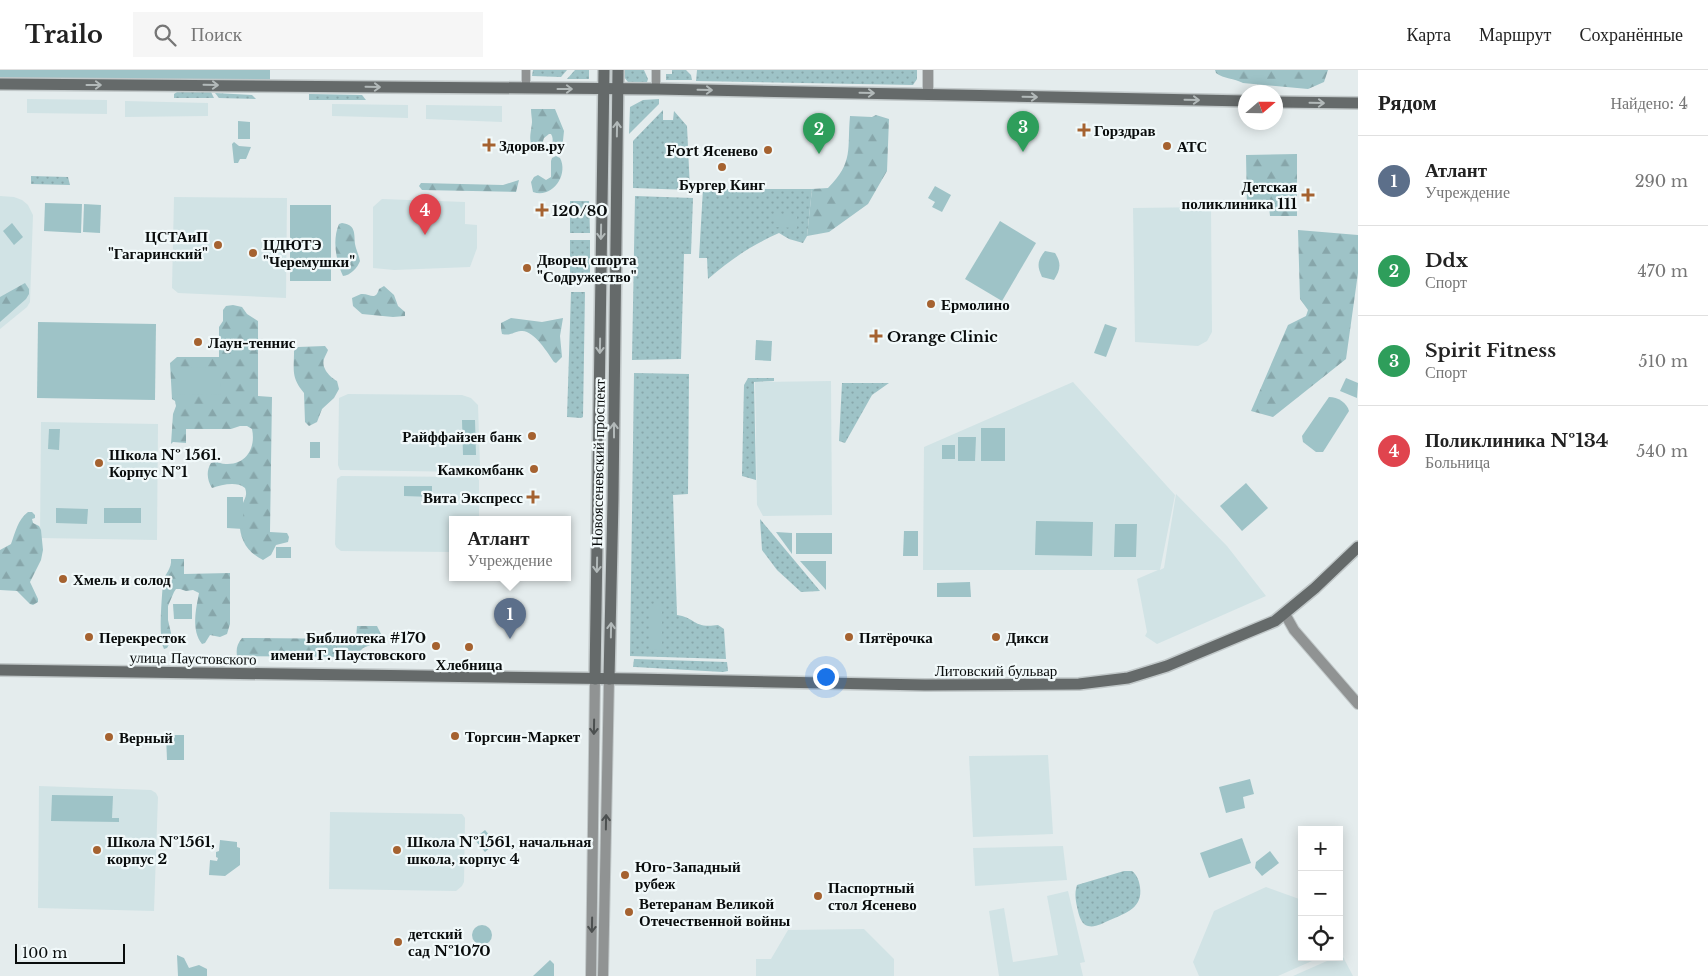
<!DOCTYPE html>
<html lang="ru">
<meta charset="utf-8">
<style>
body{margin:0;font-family:"Libre Baskerville",serif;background:#f6f6f6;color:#222}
.controls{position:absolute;right:15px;bottom:15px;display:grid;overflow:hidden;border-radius:0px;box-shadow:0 2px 12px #0003}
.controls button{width:45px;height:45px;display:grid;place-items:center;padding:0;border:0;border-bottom:1px solid #e0e0e0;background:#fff;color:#222;font:25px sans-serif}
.compass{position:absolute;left:1238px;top:15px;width:45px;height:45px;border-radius:50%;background:#fff;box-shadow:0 2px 12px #0003;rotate:70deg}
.scale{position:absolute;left:15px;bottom:12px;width:110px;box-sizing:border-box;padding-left:5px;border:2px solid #090c0c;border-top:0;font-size:14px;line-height:18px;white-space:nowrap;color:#090c0c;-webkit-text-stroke:4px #f1f9fa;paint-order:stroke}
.you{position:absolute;left:825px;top:606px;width:18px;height:18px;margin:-12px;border:4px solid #fff;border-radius:50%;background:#1a73e8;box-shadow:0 0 0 8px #1a73e833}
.badge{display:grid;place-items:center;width:32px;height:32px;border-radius:50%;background:#a56230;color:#fff;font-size:16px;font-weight:700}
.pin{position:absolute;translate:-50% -41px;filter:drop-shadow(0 1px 2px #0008)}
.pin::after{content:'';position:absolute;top:26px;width:18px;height:15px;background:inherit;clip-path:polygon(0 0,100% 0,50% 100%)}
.popup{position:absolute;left:449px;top:446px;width:122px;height:65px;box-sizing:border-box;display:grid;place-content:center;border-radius:0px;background:#fff;filter:drop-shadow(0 1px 4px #0005);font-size:16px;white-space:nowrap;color:#767676}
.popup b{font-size:19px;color:#222}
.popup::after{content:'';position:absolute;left:50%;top:100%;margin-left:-10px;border:10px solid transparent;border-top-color:#fff}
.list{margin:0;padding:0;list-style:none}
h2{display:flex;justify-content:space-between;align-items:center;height:65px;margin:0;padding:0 20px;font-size:21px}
h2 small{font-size:16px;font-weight:400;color:#767676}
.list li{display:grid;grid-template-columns:32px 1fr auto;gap:15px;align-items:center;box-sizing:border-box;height:90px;padding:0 20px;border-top:1px solid #e0e0e0}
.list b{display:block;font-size:19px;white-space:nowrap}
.list p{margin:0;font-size:16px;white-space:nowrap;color:#767676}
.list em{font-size:16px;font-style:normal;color:#767676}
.icon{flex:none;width:28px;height:28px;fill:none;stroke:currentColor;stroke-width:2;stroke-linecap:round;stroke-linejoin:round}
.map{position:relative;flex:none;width:1358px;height:906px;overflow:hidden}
header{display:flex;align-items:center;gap:30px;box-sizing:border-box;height:70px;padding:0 25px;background:#fff;border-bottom:1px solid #e0e0e0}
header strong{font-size:24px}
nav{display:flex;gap:28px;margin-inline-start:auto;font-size:18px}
.search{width:350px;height:45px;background:#f6f6f6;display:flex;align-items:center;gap:12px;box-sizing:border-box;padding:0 18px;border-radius:0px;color:#767676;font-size:19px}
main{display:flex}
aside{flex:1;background:#fff}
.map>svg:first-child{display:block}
</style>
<header>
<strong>Trailo</strong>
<div class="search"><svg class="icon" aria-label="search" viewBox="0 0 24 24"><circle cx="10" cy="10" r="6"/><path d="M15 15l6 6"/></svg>Поиск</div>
<nav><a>Карта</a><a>Маршрут</a><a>Сохранённые</a></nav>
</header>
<main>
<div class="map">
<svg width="1358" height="906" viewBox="0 0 1358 906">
<defs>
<pattern id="grass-dots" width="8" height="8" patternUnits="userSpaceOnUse" patternTransform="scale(1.25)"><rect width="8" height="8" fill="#9ec3c7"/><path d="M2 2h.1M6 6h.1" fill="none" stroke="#87a6aa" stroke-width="1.8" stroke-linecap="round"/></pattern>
<pattern id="forest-firs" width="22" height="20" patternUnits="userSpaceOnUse" patternTransform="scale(1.25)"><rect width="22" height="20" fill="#9ec3c7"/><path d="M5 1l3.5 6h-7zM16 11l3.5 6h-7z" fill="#87a6aa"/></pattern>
</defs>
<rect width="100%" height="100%" fill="#e4eced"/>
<!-- built -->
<g fill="#d1e3e5">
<polygon points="27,29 107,30 107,44 27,43"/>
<polygon points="125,31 208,33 208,46 125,47"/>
<polygon points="332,34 408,35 408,48 332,46"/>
<polygon points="426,35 502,36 502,52 426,49"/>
<polygon points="0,126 14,127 22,130 28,135 33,145 30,232 27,237 0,259"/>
<polygon points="174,127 287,128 286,228 178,223 172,218"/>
<polygon points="382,129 465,132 465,154 477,155 477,178 470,197 394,200 373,198 373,137"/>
<polygon points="1211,137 1212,262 1207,271 1198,276 1135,272 1133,138"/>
<polygon points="831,311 832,445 763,446 757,435 755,312"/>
<polygon points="1073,312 1175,425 1160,500 1164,498 1176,424 1227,476 1266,526 1157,574 1145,566 1147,562 1137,509 1158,500 923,500 924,377"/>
<polygon points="348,324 462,325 471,328 478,335 480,397 469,402 340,400 338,395 339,328"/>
<polygon points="41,352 158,354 157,470 40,468"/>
<polygon points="341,406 477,407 479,410 479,450 452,450 452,482 341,481 336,477 335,474 337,409"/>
<polygon points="1048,685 1053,764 973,767 969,686"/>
<polygon points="39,716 151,720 156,723 158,727 154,841 38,838"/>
<polygon points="330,742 462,744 465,748 464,812 462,816 456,821 329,819"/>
<polygon points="1063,776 1067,810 975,816 973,778"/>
<polygon points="1266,817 1302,830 1302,887 1321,887 1278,906 1199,906 1193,892 1214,841"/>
<polygon points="1068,821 1085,892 1080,893 1083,906 999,906 989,841 1004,838 1013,892 1058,885 1047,826"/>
<polygon points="864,859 894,889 894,906 756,906 756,889 771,889 788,860"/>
<polygon points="1342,885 1353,906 1293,906 1336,887 1339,887"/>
</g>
<!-- grass -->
<g fill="url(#grass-dots)">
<polygon points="533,0 567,0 561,7 532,6"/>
<polygon points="575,0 589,0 589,9 567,9"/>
<polygon points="624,0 644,0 648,9 647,12 628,12 624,7"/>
<polygon points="672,0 686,0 691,5 692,10 666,10 666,4 672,4"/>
<polygon points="697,0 917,0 917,9 913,15 696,11"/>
<polygon points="177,22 211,22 214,28 174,28 174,24"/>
<polygon points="215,23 252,25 256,29 219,28"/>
<polygon points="309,24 362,25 366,30 309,30"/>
<polygon points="659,29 659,34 629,64 630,37 643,30"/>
<polygon points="663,40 663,50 673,50 674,41 687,56 690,120 633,118 633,71"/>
<polygon points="31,106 68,107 70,115 31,114"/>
<path d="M703,119H812L807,166L803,173L789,169L779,163C750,176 733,188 708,209L707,188H699Z"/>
<polygon points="635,126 693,128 691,184 684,184 681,289 632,290"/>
<polygon points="570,131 589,131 590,163 570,163"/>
<rect x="570" y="170" width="20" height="35"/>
<polygon points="571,222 585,222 583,347 581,348 567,347"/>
<path d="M634,303L689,304L688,424L673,425L677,545C695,547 693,559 718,555L724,559L726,589L630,586Z"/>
<polygon points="748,308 774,308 774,311 754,312 756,410 742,406 744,315"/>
<polygon points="842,313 889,313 872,325 845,373 839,371"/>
<polygon points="760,449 820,521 801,522 777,500 762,480"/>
<polygon points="634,589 727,592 728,601 723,602 635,597 633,597"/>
<path d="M1124,801H1132C1137,805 1139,810 1140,817C1143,838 1126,843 1110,850C1103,853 1095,858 1088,856C1082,855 1079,846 1078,841C1076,832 1074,824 1077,815Z"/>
</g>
<!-- forest -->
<g fill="url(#forest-firs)">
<path d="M1215,0H1328L1324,12L1308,19L1243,13C1234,8 1224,9 1216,3Z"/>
<path d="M531,39H555L564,61L562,80L557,83L554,82C550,76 555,70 551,64H549L544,68L540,80L536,81C527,72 531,64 532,52C532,48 531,44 531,39Z"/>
<path d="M876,45L889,49L887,101L868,134L829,162L807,166L812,119L828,118C854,92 847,79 850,46L872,47Z"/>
<polygon points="1297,84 1297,146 1270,146 1269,137 1247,137 1246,85"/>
<path d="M556,86L560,88C569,105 552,129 533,122L531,112L534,107L538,105L546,110L551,107V91L552,88Z"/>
<polygon points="519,110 516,122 422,120 419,116 421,113 503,115"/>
<path d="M342,153C356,155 354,163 355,174C356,180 359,185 360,191C358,197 350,206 343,206C336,191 332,170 339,154Z"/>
<polygon points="1298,160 1358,165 1358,203 1346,289 1273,347 1251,341 1288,255 1306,246 1308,240 1300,229"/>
<polygon points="25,213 29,219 29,224 26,229 0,252 0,227"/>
<path d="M384,216L394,225L398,236L405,242V246L393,247L362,244L353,236L352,228C355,227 358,225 361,224C370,223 375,232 379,219Z"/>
<path d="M233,235L242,237L247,244L258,251V326L272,327L270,462L287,463L289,467L288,472L276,475L271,485L263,490C241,479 236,459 242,436C244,429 248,426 245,418C236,411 222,415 212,418C207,410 206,401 211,393C217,391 220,394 226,394C247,395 256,377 252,359L247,356H240L231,359H186V373L173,372L171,374L173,344L176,336L175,331L172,329L170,293L177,287H219V257L223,251V240L226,236Z"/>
<path d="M511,248L542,252L563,248L560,266L562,287L556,293L554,292C548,283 533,259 521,261C513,262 511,266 502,264L501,259V253Z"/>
<path d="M325,276L328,280C327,283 325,286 324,289C321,298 330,307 337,311L339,319L334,328L322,339L317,352L309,356L305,352L304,323C291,307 294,301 294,281L298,277Z"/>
<path d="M28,442H32L35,445V448L32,449L33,453L39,456L41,460L43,480L41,490L30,512L38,529V532L33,535L30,534L17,521L0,520V480L11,474C15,463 18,449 28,442Z"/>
<path d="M171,489H184V504L230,503V554L227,564L220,567L210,565L205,573L202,574C191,560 196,539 199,523L193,520L186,521L180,519H176L174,522L168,536V550L171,563L170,573L167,578L164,579C158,566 162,528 163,512C165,503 172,499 171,489Z"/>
<path d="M357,556H377L382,566L380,571L363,578L354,587L237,586C236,579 237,574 242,568L356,569Z"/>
</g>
<!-- green -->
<g fill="#9ec3c7">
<polygon points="0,0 270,0 270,11 0,8"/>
<polygon points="238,51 250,52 250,69 238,69"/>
<polygon points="234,72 239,76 251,77 246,89 240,89 238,93 234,93 232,74"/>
<polygon points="935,116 951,125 942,142 932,137 935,132 928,128"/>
<polygon points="45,133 82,134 81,163 44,161"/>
<polygon points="84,134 101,135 100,163 83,162"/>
<rect x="290" y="135" width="41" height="76"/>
<polygon points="775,146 797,146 797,158 775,157"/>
<polygon points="1000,151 1036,173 1002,231 965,209"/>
<polygon points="12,153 23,167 14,175 3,161"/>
<path d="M1045,181L1055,183C1062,194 1060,200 1054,210L1042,207C1037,196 1037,191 1045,181Z"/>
<polygon points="38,252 156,254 155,330 37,328"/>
<polygon points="1105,254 1117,258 1106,287 1094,283"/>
<polygon points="756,270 772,271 771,291 755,290"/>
<polygon points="176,297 221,298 220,325 176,324"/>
<polygon points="1346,308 1358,313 1357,328 1340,321"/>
<path d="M1329,327C1338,327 1347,333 1349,341L1323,382H1316L1303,372L1302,366Z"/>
<polygon points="462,350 475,350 476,385 463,385"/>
<rect x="981" y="358" width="24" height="33"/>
<polygon points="49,359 60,359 59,380 48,379"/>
<polygon points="958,367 976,367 975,391 958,391"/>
<rect x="310" y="372" width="10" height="16"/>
<rect x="942" y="375" width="13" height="14"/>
<polygon points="1246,413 1268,438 1242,461 1220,436"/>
<polygon points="404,416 432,416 432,427 404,426"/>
<polygon points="227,427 243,427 243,459 227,458"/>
<polygon points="56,438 88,439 87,454 56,453"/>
<rect x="104" y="438" width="37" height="15"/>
<polygon points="1036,451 1093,452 1092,486 1035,485"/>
<polygon points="1115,454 1137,454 1136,487 1114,487"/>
<polygon points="904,461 918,461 918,486 903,486"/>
<polygon points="776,462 792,463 792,484"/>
<rect x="796" y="463" width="36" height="21"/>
<rect x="276" y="477" width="15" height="11"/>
<polygon points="800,491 826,491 826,520"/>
<polygon points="970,512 971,527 937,527 937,513"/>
<polygon points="173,534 192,534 192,549 174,549"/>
<polygon points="650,535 662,535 662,580 650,579"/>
<polygon points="166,665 184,665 184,690 167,690"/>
<polygon points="1250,709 1254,724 1243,727 1245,738 1226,743 1219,717"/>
<polygon points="52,725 113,726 112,748 119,748 119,752 51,751"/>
<polygon points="485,760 496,773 485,782 474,769"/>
<polygon points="1242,768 1251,793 1209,808 1200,783"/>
<polygon points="220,770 237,772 237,777 240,778 240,795 225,806 209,805 210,790 217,791 218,788 216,787 216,782 219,781"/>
<polygon points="1270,781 1279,793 1262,806 1255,798 1256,792"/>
<circle cx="482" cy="865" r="10"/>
<polygon points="177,885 184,888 189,898 199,895 207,899 207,906 178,906"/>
<polygon points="550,890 554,894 554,906 533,906"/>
</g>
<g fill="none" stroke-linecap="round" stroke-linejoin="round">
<!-- minor casing -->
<g stroke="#c1c8c9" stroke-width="10">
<g id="minor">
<polyline points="526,0 526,19"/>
<polyline points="656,19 656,0"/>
</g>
</g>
<!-- tertiary casing -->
<g stroke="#c1c8c9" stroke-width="12">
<g id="tertiary">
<polyline points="928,25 928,0"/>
<polyline points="1285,544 1294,560 1358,634"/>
<polyline points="591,906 595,609"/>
<polyline points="603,906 609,609"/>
</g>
</g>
<!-- secondary casing -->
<g stroke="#c1c8c9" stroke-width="14">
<g id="secondary">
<polyline points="0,14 656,19 1246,31"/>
<polyline points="1276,32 1358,33"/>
<polyline points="0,600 635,609 925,615 1079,614 1128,608 1167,596 1275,551 1315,518 1358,477"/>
<polyline points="595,609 604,0"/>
<polyline points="609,609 613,430 618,0"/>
</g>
</g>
<!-- minor -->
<use href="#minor" stroke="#909393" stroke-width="8"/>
<!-- tertiary -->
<use href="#tertiary" stroke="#909393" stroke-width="10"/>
<!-- secondary -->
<use href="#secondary" stroke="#656a6a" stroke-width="11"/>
</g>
<!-- one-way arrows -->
<defs><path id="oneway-shaft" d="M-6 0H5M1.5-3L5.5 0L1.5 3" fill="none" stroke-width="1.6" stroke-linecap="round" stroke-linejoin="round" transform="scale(1.25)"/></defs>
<g stroke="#b2b9b9">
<use href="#oneway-shaft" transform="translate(94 15)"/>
<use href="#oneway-shaft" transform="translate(211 15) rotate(1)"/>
<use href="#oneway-shaft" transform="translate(373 17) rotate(1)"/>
<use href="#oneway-shaft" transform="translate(565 19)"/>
<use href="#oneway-shaft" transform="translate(705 20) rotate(1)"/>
<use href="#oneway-shaft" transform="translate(867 23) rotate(1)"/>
<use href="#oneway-shaft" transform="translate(1030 27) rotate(1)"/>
<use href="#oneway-shaft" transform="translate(1192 30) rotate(1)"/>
<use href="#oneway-shaft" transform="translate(1317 33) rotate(1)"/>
<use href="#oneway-shaft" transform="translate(617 59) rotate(-89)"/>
<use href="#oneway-shaft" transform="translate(601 162) rotate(91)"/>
<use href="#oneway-shaft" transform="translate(600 276) rotate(91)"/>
<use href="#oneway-shaft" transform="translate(614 360) rotate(-90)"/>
<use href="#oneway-shaft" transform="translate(597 495) rotate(91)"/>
<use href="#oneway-shaft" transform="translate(611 560) rotate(-89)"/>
</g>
<g stroke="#4c5050">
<use href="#oneway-shaft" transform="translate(594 657) rotate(91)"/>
<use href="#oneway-shaft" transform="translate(606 752) rotate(-89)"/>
<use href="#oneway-shaft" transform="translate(592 855) rotate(91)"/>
</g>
<!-- markers -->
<g fill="#a56230" stroke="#f1f9fa" stroke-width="2">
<path d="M1081.5 52.5h5v5h5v5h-5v5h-5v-5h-5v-5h5z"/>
<path d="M486.5 67.5h5v5h5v5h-5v5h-5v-5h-5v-5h5z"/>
<circle cx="1167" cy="76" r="5"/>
<circle cx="768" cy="80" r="5"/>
<circle cx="722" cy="97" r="5"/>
<path d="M1305.5 117.5h5v5h5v5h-5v5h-5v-5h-5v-5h5z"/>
<path d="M539.5 132.5h5v5h5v5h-5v5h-5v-5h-5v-5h5z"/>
<circle cx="218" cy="175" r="5"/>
<circle cx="253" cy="183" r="5"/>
<circle cx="527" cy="198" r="5"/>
<circle cx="931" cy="234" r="5"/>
<path d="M873.5 258.5h5v5h5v5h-5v5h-5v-5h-5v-5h5z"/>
<circle cx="198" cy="272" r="5"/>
<circle cx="532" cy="366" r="5"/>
<circle cx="99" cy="393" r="5"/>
<circle cx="534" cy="399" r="5"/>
<path d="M530.5 419.5h5v5h5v5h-5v5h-5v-5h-5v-5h5z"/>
<circle cx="63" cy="509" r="5"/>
<circle cx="89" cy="567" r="5"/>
<circle cx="849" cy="567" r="5"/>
<circle cx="996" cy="567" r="5"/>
<circle cx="436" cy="576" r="5"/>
<circle cx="469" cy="577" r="5"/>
<circle cx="455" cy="666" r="5"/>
<circle cx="109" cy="667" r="5"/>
<circle cx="97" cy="780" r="5"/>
<circle cx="397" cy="780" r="5"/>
<circle cx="625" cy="805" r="5"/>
<circle cx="818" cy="826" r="5"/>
<circle cx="629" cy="842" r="5"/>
<circle cx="398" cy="872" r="5"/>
</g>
<g text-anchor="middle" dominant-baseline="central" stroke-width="4.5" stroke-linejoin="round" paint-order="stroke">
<!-- poi labels -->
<g font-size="15" font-weight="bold" fill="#090c0c" stroke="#f1f9fa" text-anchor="start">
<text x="1094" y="60">Горздрав</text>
<text x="499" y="75">Здоров.ру</text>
<text x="1177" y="76">АТС</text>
<text x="758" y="80" text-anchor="end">Fort Ясенево</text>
<text x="722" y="114" text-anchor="middle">Бургер Кинг</text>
<text x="1297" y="116" text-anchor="end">Детская<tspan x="1297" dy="17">поликлиника 111</tspan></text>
<text x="552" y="140">120/80</text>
<text x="208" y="166" text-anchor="end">ЦСТАиП<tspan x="208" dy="17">"Гагаринский"</tspan></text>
<text x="263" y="174">ЦДЮТЭ<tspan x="263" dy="17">"Черемушки"</tspan></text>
<text x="537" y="189">Дворец спорта<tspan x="537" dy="17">"Содружество"</tspan></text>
<text x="941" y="234">Ермолино</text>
<text x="887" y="266">Orange Clinic</text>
<text x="208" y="272">Лаун-теннис</text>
<text x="522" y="366" text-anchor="end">Райффайзен банк</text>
<text x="109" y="384">Школа № 1561.<tspan x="109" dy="17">Корпус №1</tspan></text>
<text x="524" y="399" text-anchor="end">Камкомбанк</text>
<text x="523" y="427" text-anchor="end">Вита Экспресс</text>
<text x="73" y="509">Хмель и солод</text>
<text x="99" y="567">Перекресток</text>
<text x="426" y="567" text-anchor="end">Библиотека #170<tspan x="426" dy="17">имени Г. Паустовского</tspan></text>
<text x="859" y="567">Пятёрочка</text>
<text x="1006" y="567">Дикси</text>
<text x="469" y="594" text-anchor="middle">Хлебница</text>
<text x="465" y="666">Торгсин-Маркет</text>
<text x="119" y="667">Верный</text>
<text x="107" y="771">Школа №1561,<tspan x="107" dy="17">корпус 2</tspan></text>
<text x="407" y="771">Школа №1561, начальная<tspan x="407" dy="17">школа, корпус 4</tspan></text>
<text x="635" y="796">Юго-Западный<tspan x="635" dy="17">рубеж</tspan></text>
<text x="828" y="817">Паспортный<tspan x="828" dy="17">стол Ясенево</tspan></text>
<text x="639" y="833">Ветеранам Великой<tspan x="639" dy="17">Отечественной войны</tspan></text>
<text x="408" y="863">детский<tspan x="408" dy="17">сад №1070</tspan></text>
</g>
<!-- street labels -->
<g font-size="15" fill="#090c0c" stroke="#f1f9fa">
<text transform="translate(598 393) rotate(-89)">Новоясеневский проспект</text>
<text transform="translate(193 588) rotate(1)">улица Паустовского</text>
<text x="996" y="600">Литовский бульвар</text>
</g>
</g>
</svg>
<div class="controls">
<button>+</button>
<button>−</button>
<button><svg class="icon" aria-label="locate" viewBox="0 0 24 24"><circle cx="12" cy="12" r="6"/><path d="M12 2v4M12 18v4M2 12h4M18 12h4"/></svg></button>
</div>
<svg class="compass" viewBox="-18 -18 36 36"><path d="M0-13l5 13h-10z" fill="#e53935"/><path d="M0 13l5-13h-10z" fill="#767676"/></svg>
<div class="scale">100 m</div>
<div class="you"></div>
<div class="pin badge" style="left:510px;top:569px;background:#5c6f8a">1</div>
<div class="popup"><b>Атлант</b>Учреждение</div>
<div class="pin badge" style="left:819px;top:84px;background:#2e9e5b">2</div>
<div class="pin badge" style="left:1023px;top:82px;background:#2e9e5b">3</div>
<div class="pin badge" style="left:425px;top:165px;background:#e0444e">4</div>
</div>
<aside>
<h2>Рядом<small>Найдено: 4</small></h2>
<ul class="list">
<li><span class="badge" style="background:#5c6f8a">1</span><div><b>Атлант</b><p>Учреждение</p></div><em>290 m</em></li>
<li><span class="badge" style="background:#2e9e5b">2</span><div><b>Ddx</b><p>Спорт</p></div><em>470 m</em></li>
<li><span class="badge" style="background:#2e9e5b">3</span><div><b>Spirit Fitness</b><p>Спорт</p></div><em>510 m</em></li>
<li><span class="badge" style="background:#e0444e">4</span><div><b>Поликлиника №134</b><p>Больница</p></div><em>540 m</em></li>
</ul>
</aside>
</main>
